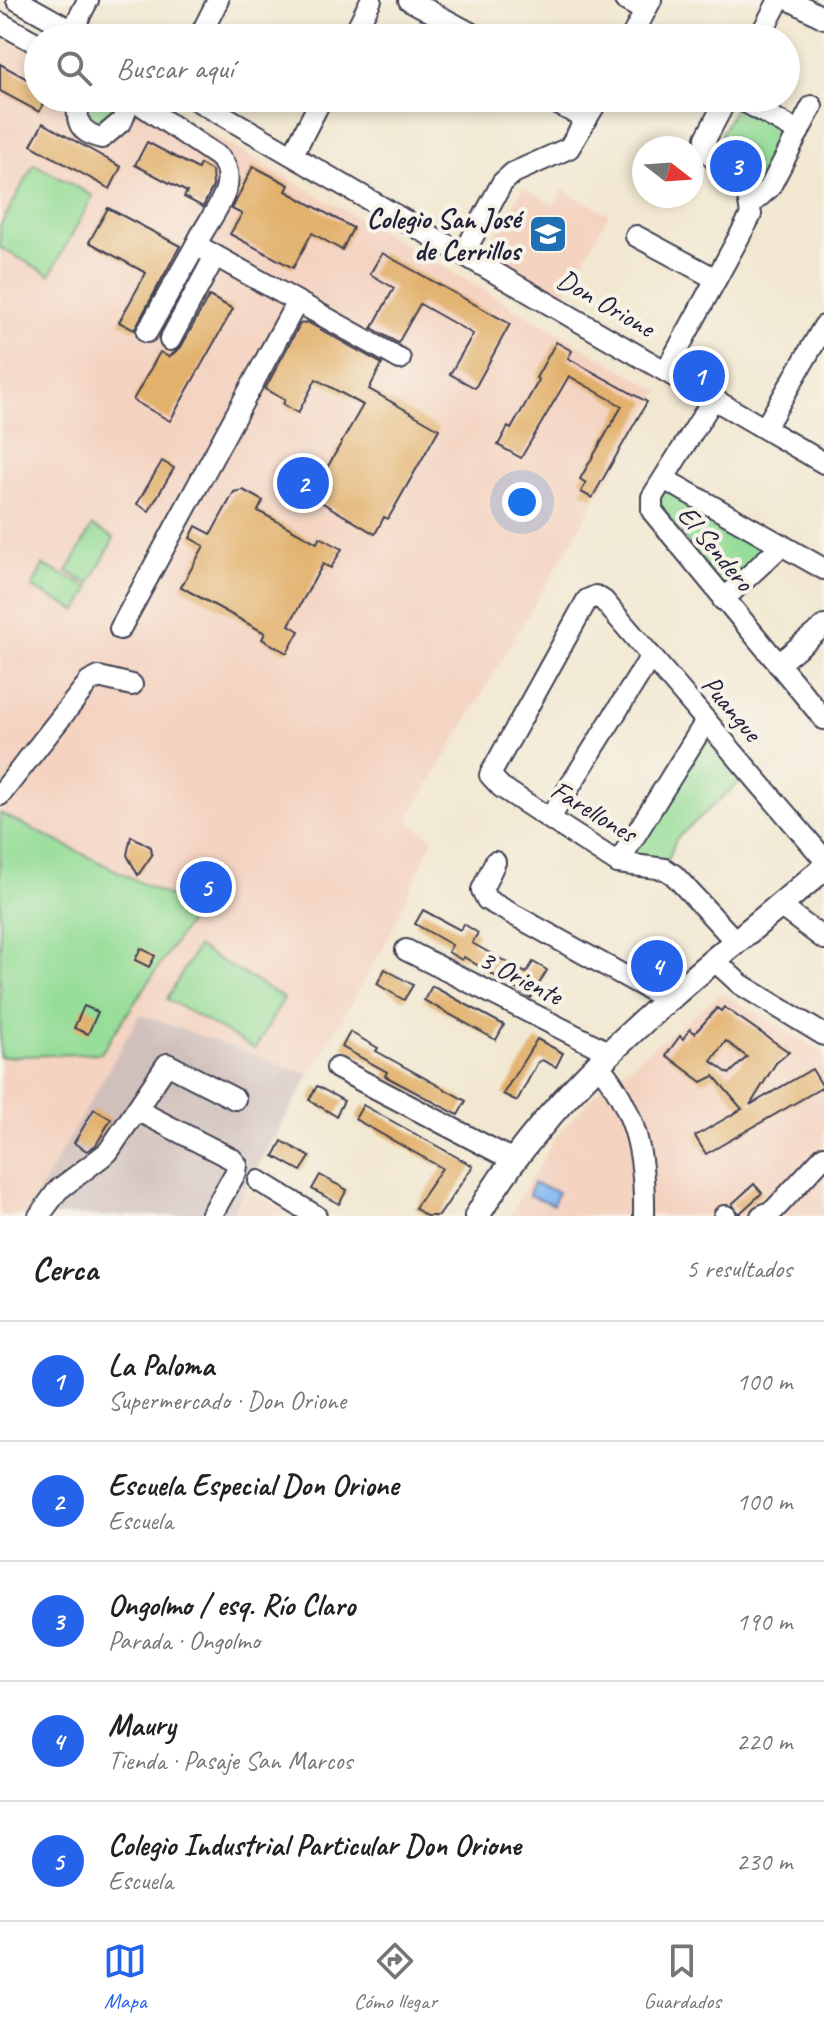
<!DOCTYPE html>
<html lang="es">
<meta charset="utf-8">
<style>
body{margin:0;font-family:Caveat,sans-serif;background:#f6f6f6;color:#222}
.compass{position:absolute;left:632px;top:136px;width:72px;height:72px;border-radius:50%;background:#fff;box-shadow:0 4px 12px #0003;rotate:107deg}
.you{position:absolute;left:522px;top:502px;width:28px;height:28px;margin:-20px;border:6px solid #fff;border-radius:50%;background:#1a73e8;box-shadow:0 0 0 12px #1a73e833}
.badge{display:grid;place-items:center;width:52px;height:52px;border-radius:50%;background:#2563eb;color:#fff;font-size:26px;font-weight:700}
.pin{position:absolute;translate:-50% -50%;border:4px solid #fff;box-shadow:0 2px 8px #0006}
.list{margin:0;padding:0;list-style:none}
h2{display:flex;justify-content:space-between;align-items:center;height:104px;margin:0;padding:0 32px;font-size:34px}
h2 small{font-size:26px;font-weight:400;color:#767676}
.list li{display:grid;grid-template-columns:52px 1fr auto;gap:24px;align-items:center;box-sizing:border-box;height:120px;padding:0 32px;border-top:2px solid #e0e0e0}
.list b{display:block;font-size:30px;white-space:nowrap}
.list p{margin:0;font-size:26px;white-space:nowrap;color:#767676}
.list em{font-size:26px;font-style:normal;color:#767676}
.icon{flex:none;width:44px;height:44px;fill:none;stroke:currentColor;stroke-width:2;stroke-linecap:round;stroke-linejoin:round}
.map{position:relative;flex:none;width:824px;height:1216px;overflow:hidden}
.search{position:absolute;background:#fff;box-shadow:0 4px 12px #0003;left:24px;right:24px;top:24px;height:88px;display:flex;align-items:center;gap:20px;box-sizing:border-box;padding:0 28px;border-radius:44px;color:#767676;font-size:30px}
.sheet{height:704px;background:#fff}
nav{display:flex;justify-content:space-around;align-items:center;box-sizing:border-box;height:112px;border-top:2px solid #e0e0e0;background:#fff;font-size:22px;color:#767676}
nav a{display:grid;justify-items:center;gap:4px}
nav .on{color:#2563eb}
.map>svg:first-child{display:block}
</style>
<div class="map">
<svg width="824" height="1216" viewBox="0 0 824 1216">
<rect width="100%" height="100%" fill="#f7f3e8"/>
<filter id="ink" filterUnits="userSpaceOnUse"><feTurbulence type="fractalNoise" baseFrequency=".0125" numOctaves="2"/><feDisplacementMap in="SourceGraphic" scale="16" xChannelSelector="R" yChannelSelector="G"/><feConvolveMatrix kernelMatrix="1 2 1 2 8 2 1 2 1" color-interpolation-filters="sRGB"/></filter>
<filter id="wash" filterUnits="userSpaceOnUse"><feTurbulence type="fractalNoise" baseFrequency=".006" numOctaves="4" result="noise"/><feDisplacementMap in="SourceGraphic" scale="32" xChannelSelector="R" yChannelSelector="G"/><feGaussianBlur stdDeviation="1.8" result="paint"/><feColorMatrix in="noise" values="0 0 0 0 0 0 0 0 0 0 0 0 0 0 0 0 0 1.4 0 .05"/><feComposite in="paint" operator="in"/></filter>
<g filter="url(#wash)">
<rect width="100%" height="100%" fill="#f2e8d1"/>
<!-- built -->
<g fill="#f4d3c1">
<polygon points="0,14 38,38 38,98 148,98 660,391 408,820 433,839 390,935 310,1075 140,1014 25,1216 0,1216"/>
<polygon points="523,187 554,205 563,190 609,214 564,295 487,253"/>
<polygon points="722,993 824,1053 824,1216 509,1216 557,1135 601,1088"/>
<polygon points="246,1188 295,1216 230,1216"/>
</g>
<!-- industrial -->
<polygon fill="#d0c0bc" points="140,1014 310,1075 230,1216 25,1216"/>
<!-- green -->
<g fill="#95dd98" stroke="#5c806a" stroke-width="2">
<polygon points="93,98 110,98 116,107 114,120 102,128 85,121 87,107"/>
<polygon points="739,101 790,132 760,187 728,155 721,133"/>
<polygon points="34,164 93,196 50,275 0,248 0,226"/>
<polygon points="666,485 771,546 724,592 658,504"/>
<polygon points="92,526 114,538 90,584 67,572"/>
<polygon points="43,565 90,588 78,611 32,588"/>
<polygon points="706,733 744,778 676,839 668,860 628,855"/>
<polygon points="0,813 170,897 194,914 101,1053 0,1057"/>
<polygon points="197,947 284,998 255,1049 167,999"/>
</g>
<!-- water -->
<polygon fill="#83b8f2" stroke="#526d96" stroke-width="2" points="533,1183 558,1192 553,1204 529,1195"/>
<g id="blocks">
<!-- building -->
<g fill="#e2b16c" fill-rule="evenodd">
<polygon points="0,64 38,85 38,98 46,98 39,112 0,91"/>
<polygon points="43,123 121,167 110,189 31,145"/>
<polygon points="147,142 198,169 200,164 212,171 213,186 203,207 184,197 187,192 135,165"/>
<polygon points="253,166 289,185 286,191 353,228 342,250 312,233 293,268 230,234 242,214 232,209"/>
<polygon points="108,208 180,246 134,330 119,322 146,273 89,242"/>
<polygon points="382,253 510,324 475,388 450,374 473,334 420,304 398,343 372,328 394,288 370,274"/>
<polygon points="209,296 233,309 170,421 133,400 160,352 169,357 181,347"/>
<polygon points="307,322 382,364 369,389 439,429 388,519 384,517 375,534 311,496 363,405 316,379 298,413 283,404 285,400 265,389 300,324"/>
<polygon points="556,342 572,351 568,358 647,402 592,498 581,492 586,483 580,479 622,406 569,376 521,458 498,445 508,427 511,429 539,380 536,378"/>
<polygon points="692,362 714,375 710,382 688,369"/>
<polygon points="162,461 174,468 149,511 137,504"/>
<polygon points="243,490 263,501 258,511 317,543 320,537 342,549 331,568 323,564 289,625 299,631 287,653 262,639 265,633 181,587 204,546 190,538 196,526 211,534 234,492"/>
<polygon points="131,836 151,847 152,855 138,875 127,855"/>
<polygon points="423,910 460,930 464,924 478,933 472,943 526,973 533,962 547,970 531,998 464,957 462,960 448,952 452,945 415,924"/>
<polygon points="654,941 673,956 654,977 639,969"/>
<polygon points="141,948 155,956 149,967 135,960"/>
<polygon points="385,969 413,985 404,1000 377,984"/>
<polygon points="432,986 504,1025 496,1040 424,1000"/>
<polygon points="84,1006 98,1012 88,1034 74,1028"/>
<path d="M724,1007L789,1052L776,1063L750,1105L812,1069L823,1087L706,1154L695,1136L742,1109L714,1076L702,1082L666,1055L680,1036L683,1039L690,1029L695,1033L717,1008L721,1011ZM726,1041L747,1057L729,1074L711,1061Z"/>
<polygon points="350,1032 378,1048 376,1051 466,1101 458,1115 385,1076 387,1072 342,1047"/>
<polygon points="537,1039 563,1053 556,1067 542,1060 538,1062 517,1101 503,1094"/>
<polygon points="317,1086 344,1101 336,1116 309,1100"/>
<polygon points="363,1105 473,1166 439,1216 426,1216 415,1208 442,1168 355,1119"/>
<polygon points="94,1109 111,1119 96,1145 87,1151 74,1143"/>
<polygon points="282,1141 310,1157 301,1171 274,1156"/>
<polygon points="320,1175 347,1190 339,1204 312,1189"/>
<polygon points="754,1184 762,1193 739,1214 732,1204"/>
</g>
</g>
</g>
<g filter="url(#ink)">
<use href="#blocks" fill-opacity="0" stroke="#414052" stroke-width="2"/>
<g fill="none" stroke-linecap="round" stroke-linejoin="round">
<!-- minor casing -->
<g stroke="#414052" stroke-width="24">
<g id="minor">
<polyline points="17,0 85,38"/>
<polyline points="409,0 478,37"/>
<polyline points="625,0 645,11"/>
<polyline points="790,0 824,18"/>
<polyline points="0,23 38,44"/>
<polyline points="72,31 88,0"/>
<polyline points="199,38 218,0"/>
<polyline points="352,38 371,0"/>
<polyline points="631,38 651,0"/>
<polyline points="759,38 779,0"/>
<path d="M80,98C74,120 79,133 102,138L122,121L131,98"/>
<path d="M131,98L220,158C243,185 208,217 196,245L400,359"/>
<polyline points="193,98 824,463"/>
<polyline points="546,98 587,119"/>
<polyline points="738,98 799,132"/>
<polyline points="293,154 322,98"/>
<polyline points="751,204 770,187 812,106"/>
<polyline points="636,236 716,279"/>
<polyline points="464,253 502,183 513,173 569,148 599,98"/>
<polyline points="147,332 196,245"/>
<polyline points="170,340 215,256"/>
<polyline points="666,371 751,215 748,196 705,149 706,138 727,98"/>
<polyline points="714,398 652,497 652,511 824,719"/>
<polyline points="765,428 824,326"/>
<polyline points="664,479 824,569"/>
<polyline points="723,600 782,545"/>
<polyline points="120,629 297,302"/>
<polyline points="778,664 824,626"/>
<polyline points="0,795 89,682 99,677 132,685"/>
<polyline points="550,818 651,656"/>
<polyline points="495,862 482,890 487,900 670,1001"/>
<polyline points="618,863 706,721"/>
<polyline points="780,906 824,939"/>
<polyline points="737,943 674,875 665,869 618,863 501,787 490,775 587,600 596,596 604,601 824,859"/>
<polyline points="406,950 610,1053"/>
<polyline points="715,961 740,984 824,1035"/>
<path d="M598,1064C637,1112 645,1155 644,1216"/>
<polyline points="337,1068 513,1160"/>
<polyline points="137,1110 232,1159 237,1165 236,1172 211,1216"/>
<polyline points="259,1181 316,1216"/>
<polyline points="39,1216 58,1190 108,1152 167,1064 235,1099"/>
<polyline points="724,1216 726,1216"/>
<polyline points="761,1216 774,1210 824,1156"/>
</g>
</g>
<!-- major casing -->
<g stroke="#414052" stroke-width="28">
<path id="major" d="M477,1216C560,1074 701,974 824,868"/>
</g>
<!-- minor -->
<use href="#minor" stroke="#fff" stroke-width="20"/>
<!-- major -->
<use href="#major" stroke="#fff" stroke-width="24"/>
</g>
</g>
<!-- icons -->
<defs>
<g id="school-square" transform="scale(2)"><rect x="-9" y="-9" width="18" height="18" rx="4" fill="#1f6fb2" stroke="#f7f3e8"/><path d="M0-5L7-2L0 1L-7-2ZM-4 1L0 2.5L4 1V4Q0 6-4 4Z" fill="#fff"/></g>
</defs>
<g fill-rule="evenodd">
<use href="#school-square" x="548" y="234"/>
</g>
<g text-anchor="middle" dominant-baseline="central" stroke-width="8" stroke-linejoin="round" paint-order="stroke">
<!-- poi labels -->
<g font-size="28" font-weight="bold" fill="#22223b" stroke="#f7f3e8" text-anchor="end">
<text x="520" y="218">Colegio San José<tspan x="520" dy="32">de Cerrillos</tspan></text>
</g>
<!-- street labels -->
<g font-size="28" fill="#22223b" stroke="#f7f3e8">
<text transform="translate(606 303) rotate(30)">Don Orione</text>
<text transform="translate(716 548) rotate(50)">El Sendero</text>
<text transform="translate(732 708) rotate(50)">Puangue</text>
<text transform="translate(594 811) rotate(31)">Farellones</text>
<text transform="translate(521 977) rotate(27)">3 Oriente</text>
</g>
</g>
</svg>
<svg class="compass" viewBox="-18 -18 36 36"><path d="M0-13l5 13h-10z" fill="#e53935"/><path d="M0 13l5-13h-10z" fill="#767676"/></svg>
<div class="you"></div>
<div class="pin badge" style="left:699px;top:376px">1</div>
<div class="pin badge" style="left:303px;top:483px">2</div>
<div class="pin badge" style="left:736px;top:166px">3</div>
<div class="pin badge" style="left:657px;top:966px">4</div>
<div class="pin badge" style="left:206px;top:887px">5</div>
<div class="search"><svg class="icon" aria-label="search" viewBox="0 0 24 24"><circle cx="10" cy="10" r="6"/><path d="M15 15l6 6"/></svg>Buscar aquí</div>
</div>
<section class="sheet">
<h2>Cerca<small>5 resultados</small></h2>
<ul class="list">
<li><span class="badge">1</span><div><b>La Paloma</b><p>Supermercado · Don Orione</p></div><em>100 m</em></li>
<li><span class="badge">2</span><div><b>Escuela Especial Don Orione</b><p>Escuela</p></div><em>100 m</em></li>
<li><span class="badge">3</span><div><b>Ongolmo / esq. Río Claro</b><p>Parada · Ongolmo</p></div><em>190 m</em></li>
<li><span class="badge">4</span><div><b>Maury</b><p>Tienda · Pasaje San Marcos</p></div><em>220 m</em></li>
<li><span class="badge">5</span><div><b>Colegio Industrial Particular Don Orione</b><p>Escuela</p></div><em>230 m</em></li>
</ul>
</section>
<nav>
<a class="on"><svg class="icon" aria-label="map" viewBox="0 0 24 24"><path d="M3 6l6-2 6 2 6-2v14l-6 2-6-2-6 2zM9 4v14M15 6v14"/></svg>Mapa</a>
<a><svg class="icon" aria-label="directions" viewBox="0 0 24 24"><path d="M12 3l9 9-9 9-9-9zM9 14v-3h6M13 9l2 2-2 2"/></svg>Cómo llegar</a>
<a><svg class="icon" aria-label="saved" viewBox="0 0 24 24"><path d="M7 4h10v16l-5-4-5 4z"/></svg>Guardados</a>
</nav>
